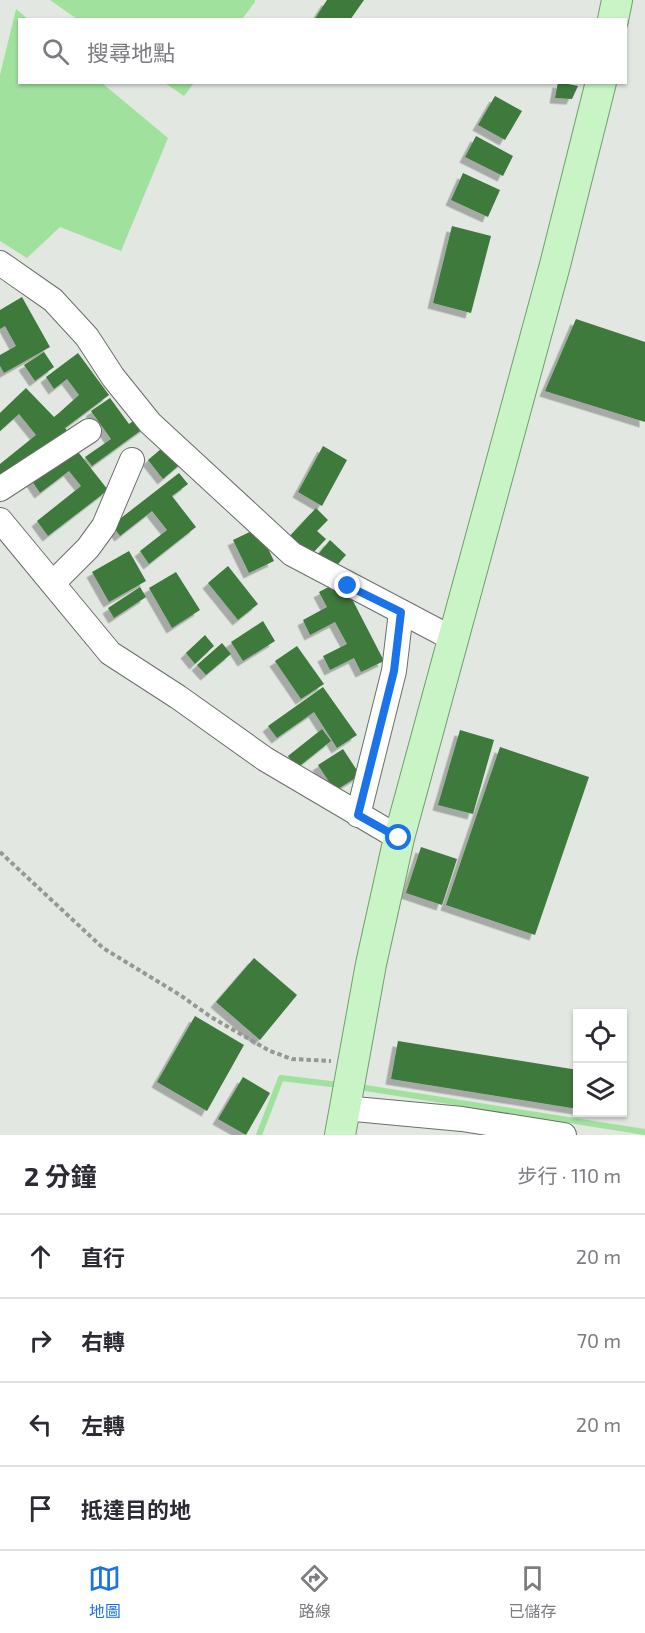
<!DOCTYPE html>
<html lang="zh-TW">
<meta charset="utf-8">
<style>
body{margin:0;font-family:"Exo 2","Noto Sans TC",sans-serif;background:#f7f7f7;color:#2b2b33}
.controls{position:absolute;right:18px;bottom:18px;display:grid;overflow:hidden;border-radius:0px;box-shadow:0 2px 4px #0004}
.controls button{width:54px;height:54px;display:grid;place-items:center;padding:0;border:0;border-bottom:2px solid #e1e1e2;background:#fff;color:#2b2b33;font:30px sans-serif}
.stop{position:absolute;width:18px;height:18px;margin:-14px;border:4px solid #1a73e8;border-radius:50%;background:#fff}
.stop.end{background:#1a73e8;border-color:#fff;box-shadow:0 2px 6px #0008}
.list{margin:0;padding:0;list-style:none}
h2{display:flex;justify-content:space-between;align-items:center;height:78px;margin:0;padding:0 24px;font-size:26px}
h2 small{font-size:20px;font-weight:400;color:#7c7c81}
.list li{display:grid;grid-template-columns:39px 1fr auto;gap:18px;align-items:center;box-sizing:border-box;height:84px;padding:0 24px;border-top:2px solid #e1e1e2}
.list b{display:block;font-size:22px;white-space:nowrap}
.list em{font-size:20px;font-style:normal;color:#7c7c81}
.icon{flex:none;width:33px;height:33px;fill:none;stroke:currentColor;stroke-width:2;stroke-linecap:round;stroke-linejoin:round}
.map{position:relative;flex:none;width:645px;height:1135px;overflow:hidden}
.search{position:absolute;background:#fff;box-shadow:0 2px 4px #0004;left:18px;right:18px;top:18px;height:66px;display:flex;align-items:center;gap:15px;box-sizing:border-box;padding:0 21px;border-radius:0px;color:#7c7c81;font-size:22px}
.sheet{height:414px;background:#fff}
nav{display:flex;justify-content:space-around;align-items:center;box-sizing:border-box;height:84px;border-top:2px solid #e1e1e2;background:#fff;font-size:16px;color:#7c7c81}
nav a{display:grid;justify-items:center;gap:3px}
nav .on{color:#1a73e8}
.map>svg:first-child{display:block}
</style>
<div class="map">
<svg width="645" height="1135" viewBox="0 0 645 1135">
<defs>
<filter id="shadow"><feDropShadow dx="-5.5" dy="5.5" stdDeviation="0" flood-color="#0004"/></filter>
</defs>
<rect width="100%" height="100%" fill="#e2e7e2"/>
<!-- water -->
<g fill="#a0e29d">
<polygon points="50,0 255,0 255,2 242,19 77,19"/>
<polygon points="16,9 28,19 20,20 20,82 102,83 168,138 121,251 60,227 27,258 0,241 0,75"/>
<polygon points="165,83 194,83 184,96"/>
</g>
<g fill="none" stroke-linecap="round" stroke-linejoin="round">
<!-- stream -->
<g stroke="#a0e29d" stroke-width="6">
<polyline points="359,1087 645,1132"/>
<polyline points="259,1135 281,1078 339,1085"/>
</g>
</g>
<!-- building -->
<g fill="#3c7a3b" filter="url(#shadow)">
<polygon points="327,0 364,0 350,20 314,20"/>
<polygon points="558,82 578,86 572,99 555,98"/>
<polygon points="495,96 522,111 505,140 478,125"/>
<polygon points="476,136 513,156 503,176 465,157"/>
<polygon points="463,173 500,190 488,217 451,200"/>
<polygon points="452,226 491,236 471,313 433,303"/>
<polygon points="22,297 50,347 4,373 0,366 0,355 16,346 5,326 0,329 0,310"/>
<polygon points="576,319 645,342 645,422 545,391"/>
<polygon points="44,352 54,367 35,381 24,365"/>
<polygon points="78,353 109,395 65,428 68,432 0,486 0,464 36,435 19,414 0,431 0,413 26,388 54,417 59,413 79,395 67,379 54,389 46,377"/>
<polygon points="110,398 129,424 140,416 147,426 92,466 85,457 111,439 91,411"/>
<polygon points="168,443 184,461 163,479 148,460"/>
<polygon points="323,446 347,460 322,506 298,492"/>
<polygon points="75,448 108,490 48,536 37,521 81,486 69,471 40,493 32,481"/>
<polygon points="179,473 188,484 172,496 196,527 149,564 140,551 167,530 152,511 120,536 112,525"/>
<polygon points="316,508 328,520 317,531 326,539 309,557 288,538"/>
<polygon points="258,528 274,561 249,573 233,540"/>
<polygon points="330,540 346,555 331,572 315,558"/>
<polygon points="129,551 146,581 109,602 92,572"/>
<polygon points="228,566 258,604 238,620 208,583"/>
<polygon points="176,572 200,610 172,628 149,588"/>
<polygon points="334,584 350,595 384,661 361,672 354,658 330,670 323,656 347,644 335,622 310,635 303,620 327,607 319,592"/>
<polygon points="140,587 146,597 114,618 108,608"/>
<polygon points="263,621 275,641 243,661 231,642"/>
<polygon points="205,635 214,646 195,664 186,653"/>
<polygon points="222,643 231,654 206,675 197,665"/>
<polygon points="297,646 324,684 301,699 275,661"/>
<polygon points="323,687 357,735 337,748 314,712 277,738 268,726"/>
<polygon points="322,729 331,741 297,768 288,756"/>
<polygon points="460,730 494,740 473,814 438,805"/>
<polygon points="500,747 589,777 535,935 446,905"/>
<polygon points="343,749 360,775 335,791 318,765"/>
<polygon points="421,847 457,859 442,905 406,893"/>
<polygon points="254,958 297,995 260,1040 216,1002"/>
<polygon points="195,1016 244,1045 207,1111 157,1082"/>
<polygon points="398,1041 578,1070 578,1109 391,1079"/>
<polygon points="243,1077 270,1093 246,1135 218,1119"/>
</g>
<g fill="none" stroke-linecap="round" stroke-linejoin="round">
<!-- minor casing -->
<g stroke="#6b6f6b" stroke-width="26">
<g id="minor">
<polyline points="0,263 53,300 87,337 113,377 150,423 292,554 455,640"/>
<polyline points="0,489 89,431"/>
<polyline points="0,520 110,653 178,697 265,759 399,838"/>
<polyline points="53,583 88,548 104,526 132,460"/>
<polyline points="358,815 394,671 401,612"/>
<polyline points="344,1108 462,1119 564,1135"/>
</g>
</g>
<!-- major casing -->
<g stroke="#6f9f6d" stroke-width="32">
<g id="major">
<polyline points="613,20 617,0"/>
<polyline points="340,1135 371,964 399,838 555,265 601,82"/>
</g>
</g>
<!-- path -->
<polyline stroke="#959995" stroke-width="4" stroke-dasharray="4.5 3" stroke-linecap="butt" points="0,852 103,948 180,995 211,1017 270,1051 292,1059 331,1061"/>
<!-- minor -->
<use href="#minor" stroke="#fff" stroke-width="24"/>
<!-- major -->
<use href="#major" stroke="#c8f4c6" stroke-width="30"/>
</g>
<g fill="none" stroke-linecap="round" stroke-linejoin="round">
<!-- route -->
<polyline stroke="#1a73e8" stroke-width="8" points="348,586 401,612 394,671 358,815 399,838"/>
</g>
</svg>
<div class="controls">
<button><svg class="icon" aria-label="locate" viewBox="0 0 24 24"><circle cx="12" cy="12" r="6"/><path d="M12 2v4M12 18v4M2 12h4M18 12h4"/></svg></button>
<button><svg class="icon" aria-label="layers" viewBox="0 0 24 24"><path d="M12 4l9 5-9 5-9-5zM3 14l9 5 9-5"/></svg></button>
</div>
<div class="stop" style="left:399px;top:838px"></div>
<div class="stop end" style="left:348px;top:586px"></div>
<div class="search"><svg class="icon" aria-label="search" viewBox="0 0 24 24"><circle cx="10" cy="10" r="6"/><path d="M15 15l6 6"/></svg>搜尋地點</div>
</div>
<section class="sheet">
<h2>2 分鐘<small>步行 · 110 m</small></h2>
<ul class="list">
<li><svg class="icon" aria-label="ahead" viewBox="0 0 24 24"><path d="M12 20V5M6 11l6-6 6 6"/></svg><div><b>直行</b></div><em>20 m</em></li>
<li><svg class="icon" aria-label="right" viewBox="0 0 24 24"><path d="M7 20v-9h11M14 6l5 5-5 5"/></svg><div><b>右轉</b></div><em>70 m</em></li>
<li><svg class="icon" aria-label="left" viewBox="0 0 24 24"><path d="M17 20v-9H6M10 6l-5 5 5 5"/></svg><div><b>左轉</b></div><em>20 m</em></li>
<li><svg class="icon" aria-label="arrive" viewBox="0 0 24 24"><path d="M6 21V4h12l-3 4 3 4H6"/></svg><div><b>抵達目的地</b></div></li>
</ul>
</section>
<nav>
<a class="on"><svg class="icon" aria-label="map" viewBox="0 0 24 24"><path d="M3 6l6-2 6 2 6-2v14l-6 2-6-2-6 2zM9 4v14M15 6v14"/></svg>地圖</a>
<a><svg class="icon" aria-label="directions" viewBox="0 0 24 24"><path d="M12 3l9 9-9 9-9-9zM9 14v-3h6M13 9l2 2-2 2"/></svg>路線</a>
<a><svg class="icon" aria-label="saved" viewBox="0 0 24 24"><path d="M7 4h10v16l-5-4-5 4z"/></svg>已儲存</a>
</nav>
